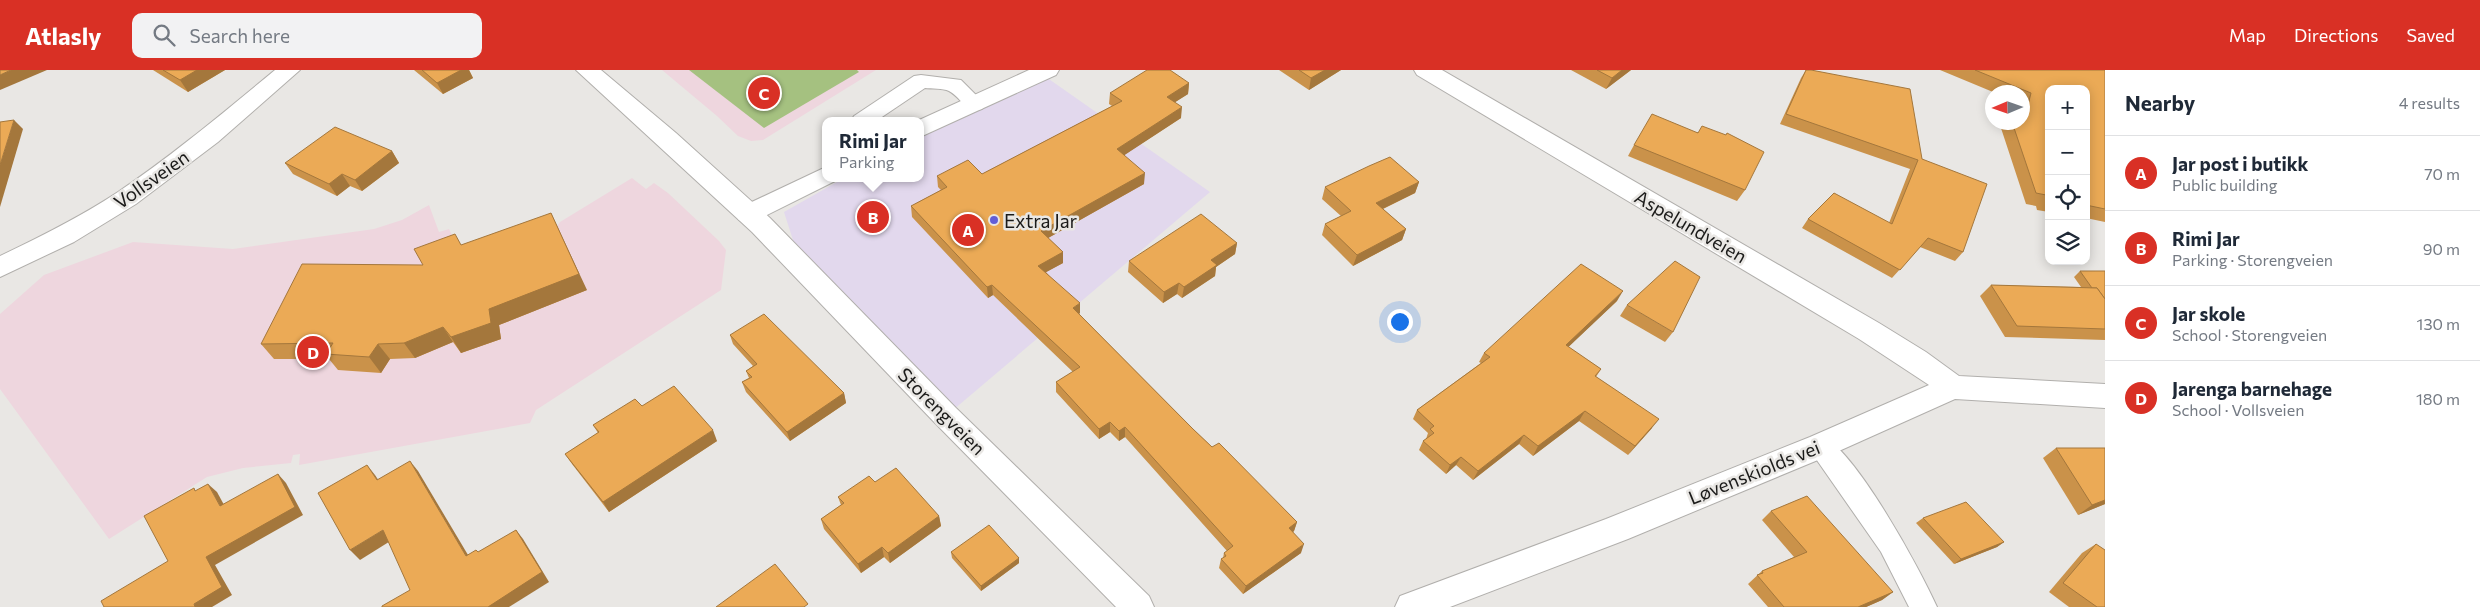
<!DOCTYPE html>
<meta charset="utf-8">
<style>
body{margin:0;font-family:Commissioner,sans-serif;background:#f2f2f3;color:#1f2937}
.controls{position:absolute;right:15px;top:15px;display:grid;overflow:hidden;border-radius:10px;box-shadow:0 2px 12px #0003}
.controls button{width:45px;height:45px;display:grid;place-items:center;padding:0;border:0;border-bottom:1px solid #e0e1e3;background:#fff;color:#1f2937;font:25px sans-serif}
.compass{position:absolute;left:1985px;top:15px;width:45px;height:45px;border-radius:50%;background:#fff;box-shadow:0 2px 12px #0003;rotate:268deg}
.you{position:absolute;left:1399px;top:251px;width:18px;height:18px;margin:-12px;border:4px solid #fff;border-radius:50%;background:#1a73e8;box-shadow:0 0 0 8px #1a73e833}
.badge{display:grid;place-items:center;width:32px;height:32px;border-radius:50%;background:#d93025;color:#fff;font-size:16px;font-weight:700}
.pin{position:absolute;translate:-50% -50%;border:2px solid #fff;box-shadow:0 1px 5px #0006}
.popup{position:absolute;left:822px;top:47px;width:102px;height:65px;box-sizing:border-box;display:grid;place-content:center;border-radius:10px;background:#fff;filter:drop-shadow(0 1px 4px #0005);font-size:16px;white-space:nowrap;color:#747a83}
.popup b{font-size:19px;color:#1f2937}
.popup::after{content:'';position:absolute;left:50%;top:100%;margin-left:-10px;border:10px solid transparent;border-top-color:#fff}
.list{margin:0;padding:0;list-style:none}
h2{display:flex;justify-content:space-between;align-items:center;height:65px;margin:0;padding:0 20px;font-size:21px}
h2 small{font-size:16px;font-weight:400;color:#747a83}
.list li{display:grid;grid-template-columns:32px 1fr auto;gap:15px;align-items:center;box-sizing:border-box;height:75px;padding:0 20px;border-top:1px solid #e0e1e3}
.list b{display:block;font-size:19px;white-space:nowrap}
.list p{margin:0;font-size:16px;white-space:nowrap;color:#747a83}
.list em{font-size:16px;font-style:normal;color:#747a83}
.icon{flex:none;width:28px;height:28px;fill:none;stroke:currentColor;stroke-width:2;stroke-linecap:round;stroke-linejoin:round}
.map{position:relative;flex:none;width:2105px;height:537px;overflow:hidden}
header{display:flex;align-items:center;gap:30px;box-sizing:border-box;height:70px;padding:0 25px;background:#d93025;color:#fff}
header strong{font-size:24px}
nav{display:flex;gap:28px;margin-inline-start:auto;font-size:18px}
.search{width:350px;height:45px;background:#f2f2f3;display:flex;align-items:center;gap:12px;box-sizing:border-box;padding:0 18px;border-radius:10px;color:#747a83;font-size:19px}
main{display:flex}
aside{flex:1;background:#fff}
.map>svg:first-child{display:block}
</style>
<header>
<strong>Atlasly</strong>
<div class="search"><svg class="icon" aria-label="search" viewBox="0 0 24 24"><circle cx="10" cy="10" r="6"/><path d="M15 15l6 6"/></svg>Search here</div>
<nav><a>Map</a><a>Directions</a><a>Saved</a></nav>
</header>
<main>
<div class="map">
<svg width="2105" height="537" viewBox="0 0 2105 537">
<rect width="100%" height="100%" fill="#e9e7e4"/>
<!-- commercial -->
<polygon fill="#e2d8ed" points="1046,7 1210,122 946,346 801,195 784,142 844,108 920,108 921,67"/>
<!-- education -->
<g fill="#eed6de">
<polygon points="662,0 876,0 763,70 751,71 738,66 717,46"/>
<polygon points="632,108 646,119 654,113 668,123 719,171 726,180 721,220 536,340 530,353 299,395 300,384 293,385 291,393 243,398 207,407 109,469 0,319 0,244 44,205 133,172 233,179 374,159 402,150 429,135 439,162 449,159 460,182 555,159 560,152"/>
</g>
<!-- green -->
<polygon fill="#a5c180" points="689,0 857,0 859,2 764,58"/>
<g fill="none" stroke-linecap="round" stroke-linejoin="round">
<!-- service casing -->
<g stroke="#b1afac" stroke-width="2">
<g id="service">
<path d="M921,5L961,10L985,34L982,39C965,43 962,28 949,21C943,18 931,19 925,18L876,51H851L854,46L914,6Z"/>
<path d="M1820,365C1854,377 1921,501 1937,537H1909L1881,482L1807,376L1811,368Z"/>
</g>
</g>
<!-- minor casing -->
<g stroke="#b1afac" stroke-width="2">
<g id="minor">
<polygon points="1029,0 1059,0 1056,5 920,67 920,51 917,51"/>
<polygon points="1414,0 1442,0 1879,253 1926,282 1959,306 2105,314 2105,338 1955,329 1830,385 1628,469 1450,537 1395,537 1400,526 1606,449 1810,367 1929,315 1859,269 1417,5"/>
<polygon points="826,97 826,108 836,108 835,111 757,150 748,153 739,150 735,144 739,138"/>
</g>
</g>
<!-- secondary casing -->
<g stroke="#b1afac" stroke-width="2">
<g id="secondary">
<path d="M275,0H300L218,72L136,134L74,172L0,207V186C40,167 80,147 118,122C173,85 224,42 275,0Z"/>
<polygon points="576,0 601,0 676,63 770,148 956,338 1149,526 1154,537 1116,537 936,354 752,162"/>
</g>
</g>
<!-- service -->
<use href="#service" fill="#fff" fill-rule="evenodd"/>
<!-- minor -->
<use href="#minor" fill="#fff" fill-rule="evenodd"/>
<!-- secondary -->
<use href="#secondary" fill="#fff" fill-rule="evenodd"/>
</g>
<!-- wall -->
<g fill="#ca924a">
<polygon points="153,0 225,0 188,22"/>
<polygon points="414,0 469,0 473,8 443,24"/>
<polygon points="1279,0 1341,0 1309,20"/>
<polygon points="1571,0 1631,0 1606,19"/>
<polygon points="1806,0 1922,89 1963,182 1955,191 1920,177 1892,208 1802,158 1808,149 1889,153 1910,99 1780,54 1801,8"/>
<polygon points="1940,0 2105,0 2105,152 2086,148 2086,19 2049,19 2049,142 2037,140 2036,136 2026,134 1999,52 2022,52 2022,22 1993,22"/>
<polygon points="1189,13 1188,24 1175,32 1181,48 1124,85 1144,114 1048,168 1063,182 1063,193 1046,202 1080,243 1079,244 1193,359 1212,377 1297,452 1294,461 1293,462 1301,483 1243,524 1219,498 1221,489 1223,488 1224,483 1227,481 1125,367 1119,371 1110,362 1099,369 1056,322 1056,312 1073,302 993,225 988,228 912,147 911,136 941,120 938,117 937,106 982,104 1112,36 1109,34 1110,23"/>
<polygon points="1698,62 1745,120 1737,131 1628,86 1634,75"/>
<polygon points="392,81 399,93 362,121 350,116 337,126 293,104 285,93"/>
<polygon points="1419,112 1415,123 1383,139 1406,159 1402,170 1353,196 1322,165 1325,154 1341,146 1322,129 1325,117"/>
<polygon points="1237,173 1235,184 1216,197 1215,206 1182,228 1177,224 1163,233 1128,202 1129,191"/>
<polygon points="461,175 587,220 499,255 501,269 461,283 453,272 415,288 390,289 381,303 338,300 329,289 274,289 261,274 423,195"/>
<polygon points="2080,201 2105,201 2105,270 2005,267 1980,226 1991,215 2081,217 2074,207"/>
<polygon points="1617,231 1568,277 1601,299 1596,307 1652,358 1628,385 1579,351 1533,386 1519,374 1473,410 1456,395 1446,404 1419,380 1423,371 1426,369 1428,363 1413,349 1417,340 1481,293 1479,292 1484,283"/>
<polygon points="1627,235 1673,262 1665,272 1620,246"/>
<polygon points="730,265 844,323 846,333 790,371 746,322 742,312 749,308 746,301 753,296 733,274"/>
<polygon points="642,336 717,371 609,442 572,394 565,384 598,363 593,355"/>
<polygon points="2056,378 2105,378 2105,434 2078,445 2043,388"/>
<polygon points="875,412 939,446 941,456 890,493 884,487 861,503 824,459 821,449 841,435 838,427"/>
<polygon points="1771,441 1893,522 1882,530 1866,537 1768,537 1748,514 1762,501 1794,487 1762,450"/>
<polygon points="1923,448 2004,472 1997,477 1954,494 1916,453"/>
<polygon points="2096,474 2105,537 2069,537 2049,522 2082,483"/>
<polygon points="951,482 1019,488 1019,493 981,521 952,488"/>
</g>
<!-- shaded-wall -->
<g fill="#a4773c">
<polygon points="11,0 47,0 0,20 0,5"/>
<polygon points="197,0 225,0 188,22 180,10"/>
<polygon points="461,0 469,0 473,8 443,24 437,13"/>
<polygon points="1325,0 1341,0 1309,20 1311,8"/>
<polygon points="1622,0 1631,0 1606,19 1612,8"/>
<polygon points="1189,13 1188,24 1166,38 1167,27"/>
<polygon points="1182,37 1181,48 1117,90 1117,79"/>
<polygon points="14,50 23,59 0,137 0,95"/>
<polygon points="392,81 399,93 362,121 355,110"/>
<polygon points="1145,103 1144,114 1041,172 1041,161"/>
<polygon points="342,104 350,116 337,126 329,114"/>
<polygon points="1419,112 1415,123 1372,144 1376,133"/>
<polygon points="551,143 587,220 499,255 501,269 461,283 451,267 489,239"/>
<polygon points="1406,159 1402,170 1353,196 1357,185"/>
<polygon points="1237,173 1235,184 1216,197 1215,206 1182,228 1184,217 1211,190"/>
<polygon points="1063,182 1063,193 1039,206 1038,196"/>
<polygon points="1179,213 1177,224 1163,233 1164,222"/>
<polygon points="992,215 993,225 988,228 987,217"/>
<polygon points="1623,221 1617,231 1560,285 1566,275"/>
<polygon points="1080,233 1080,243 1072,248 1073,238"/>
<polygon points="443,257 453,272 415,288 404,273"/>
<polygon points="378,274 390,289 381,303 369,287"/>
<polygon points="844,323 846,333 790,371 787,362"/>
<polygon points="1585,341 1579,351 1533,386 1538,376"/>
<polygon points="1659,349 1652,358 1628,385 1635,376"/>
<polygon points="1110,352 1110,362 1099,369 1099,359"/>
<polygon points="1125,357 1125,367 1119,371 1119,361"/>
<polygon points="713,360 717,371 609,442 603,432"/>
<polygon points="1524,365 1519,374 1473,410 1478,401"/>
<polygon points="1461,387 1456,395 1446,404 1450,395"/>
<polygon points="410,391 418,401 474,495 466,486"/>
<polygon points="367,395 375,405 385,420 377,410"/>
<polygon points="278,404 286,413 303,445 215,495 232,525 212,537 195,537 194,534 206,487"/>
<polygon points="208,414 217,422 229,444 220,436"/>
<polygon points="2105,430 2105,434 2078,445 2092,435"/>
<polygon points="939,446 941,456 890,493 888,483"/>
<polygon points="1297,452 1294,461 1286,468 1289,458"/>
<polygon points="383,460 392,470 360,490 350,480"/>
<polygon points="516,460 523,469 549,512 509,537 488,537"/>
<polygon points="2004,472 1997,477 1954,494 1961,489"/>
<polygon points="1304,474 1301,483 1243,524 1246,516"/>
<polygon points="882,477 884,487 861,503 858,494"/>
<polygon points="1019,488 1019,493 981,521 981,516"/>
<polygon points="1893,522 1882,530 1866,537 1858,537"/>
</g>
<!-- building -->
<g fill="#ebaa56" stroke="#a4773c">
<polygon points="0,0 11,0 0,5"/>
<polygon points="163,0 197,0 180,10"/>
<polygon points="422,0 461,0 437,13"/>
<polygon points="1147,0 1170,0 1189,13 1167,27 1182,37 1117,79 1145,103 1041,161 1063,182 1038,196 1080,233 1073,238 1193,359 1212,377 1219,373 1297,452 1289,458 1304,474 1246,516 1221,489 1226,486 1224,483 1233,476 1125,357 1119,361 1110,352 1099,359 1056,312 1080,297 992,215 987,217 911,136 947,117 937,106 968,90 982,104 1122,31 1110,23"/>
<polygon points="1299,0 1325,0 1311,8"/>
<polygon points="1597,0 1622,0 1612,8"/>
<polygon points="1806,0 1811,0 1910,19 1922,89 1987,114 1963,182 1928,168 1900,200 1808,149 1834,123 1892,154 1918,90 1786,44"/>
<polygon points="1975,0 2105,0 2105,139 2086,135 2086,19 2049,19 2049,129 2048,129 2046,125 2036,123 2012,52 2022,52 2022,38 2027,39 2031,23"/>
<polygon points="1652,44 1698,63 1702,56 1726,65 1727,63 1764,82 1745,120 1634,75"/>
<polygon points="14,50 0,95 0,52"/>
<polygon points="335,57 392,81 355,110 342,104 329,114 285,93"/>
<polygon points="1390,87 1419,112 1376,133 1406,159 1357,185 1325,154 1351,141 1325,117 1369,96"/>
<polygon points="551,143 579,204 489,239 491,253 451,267 443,257 404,273 378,274 369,287 326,284 333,273 261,274 302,194 423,195 414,179 455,164 461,175"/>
<polygon points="1201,144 1237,173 1211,190 1217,195 1184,217 1179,213 1164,222 1129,191"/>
<polygon points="1675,191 1700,207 1673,262 1627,235"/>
<polygon points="1581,194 1623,221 1566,275 1601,299 1595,306 1659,349 1635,376 1585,341 1538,376 1524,365 1478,401 1461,387 1450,395 1423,371 1434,363 1430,359 1434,356 1417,340 1490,287 1484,283"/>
<polygon points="2080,201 2105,201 2105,229 2097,218 2092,218"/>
<polygon points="1991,215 2097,218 2105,229 2105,259 2017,256"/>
<polygon points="764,244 844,323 787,362 742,312 752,307 746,301 757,294 730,265"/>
<polygon points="674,316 713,360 603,432 565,384 599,362 593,355 635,329 642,336"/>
<polygon points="2056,378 2105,378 2105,430 2092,435"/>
<polygon points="410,391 466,486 476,480 478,482 516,460 542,502 488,537 382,537 382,536 410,520 383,460 350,480 318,423 367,395 377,410"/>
<polygon points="896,398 939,446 888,483 882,477 858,494 821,449 844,433 838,427 869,406 875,412"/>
<polygon points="278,404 295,437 206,487 222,517 194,534 195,537 104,537 101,531 168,491 144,446 194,418 195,421 208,414 220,436"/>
<polygon points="1807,426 1893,522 1858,537 1784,537 1757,505 1763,503 1762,501 1807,482 1771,441"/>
<polygon points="1966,432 2004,472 1961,489 1923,448"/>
<polygon points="989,455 1019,488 981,516 951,482"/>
<polygon points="2096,474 2105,480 2105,537 2097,537 2063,513"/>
<polygon points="775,494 808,534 804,537 716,537"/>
</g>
<!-- markers -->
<circle fill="#635ed7" stroke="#e9e7e4" stroke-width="2" cx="994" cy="150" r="5"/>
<g text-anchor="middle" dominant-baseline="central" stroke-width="5" stroke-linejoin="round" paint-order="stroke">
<!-- street labels -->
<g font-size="19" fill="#1b1b1a" stroke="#e9e7e4">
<text transform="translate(151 109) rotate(-35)">Vollsveien</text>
<text transform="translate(1691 156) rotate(30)">Aspelundveien</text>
<text transform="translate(942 341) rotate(45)">Storengveien</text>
<text transform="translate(1754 402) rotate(-22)">Løvenskiolds vei</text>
</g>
<!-- poi labels -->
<g font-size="19" fill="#1b1b1a" stroke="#e9e7e4" text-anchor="start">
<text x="1004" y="150">Extra Jar</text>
</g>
</g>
</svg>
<div class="controls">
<button>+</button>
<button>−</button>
<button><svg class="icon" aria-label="locate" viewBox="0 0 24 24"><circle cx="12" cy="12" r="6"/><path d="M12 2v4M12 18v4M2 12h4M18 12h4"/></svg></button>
<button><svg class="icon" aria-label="layers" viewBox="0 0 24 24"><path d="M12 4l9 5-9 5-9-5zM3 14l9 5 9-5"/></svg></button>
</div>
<svg class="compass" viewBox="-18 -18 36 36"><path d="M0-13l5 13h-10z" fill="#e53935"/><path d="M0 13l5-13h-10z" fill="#747a83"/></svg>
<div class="you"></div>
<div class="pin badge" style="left:968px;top:160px">A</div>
<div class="pin badge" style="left:873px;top:147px">B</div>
<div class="popup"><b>Rimi Jar</b>Parking</div>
<div class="pin badge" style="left:764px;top:23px">C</div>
<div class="pin badge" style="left:313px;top:282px">D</div>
</div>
<aside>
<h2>Nearby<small>4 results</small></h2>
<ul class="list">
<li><span class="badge">A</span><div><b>Jar post i butikk</b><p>Public building</p></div><em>70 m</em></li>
<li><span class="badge">B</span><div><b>Rimi Jar</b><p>Parking · Storengveien</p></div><em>90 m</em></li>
<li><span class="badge">C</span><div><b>Jar skole</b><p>School · Storengveien</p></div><em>130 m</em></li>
<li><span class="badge">D</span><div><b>Jarenga barnehage</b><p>School · Vollsveien</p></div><em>180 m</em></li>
</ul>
</aside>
</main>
